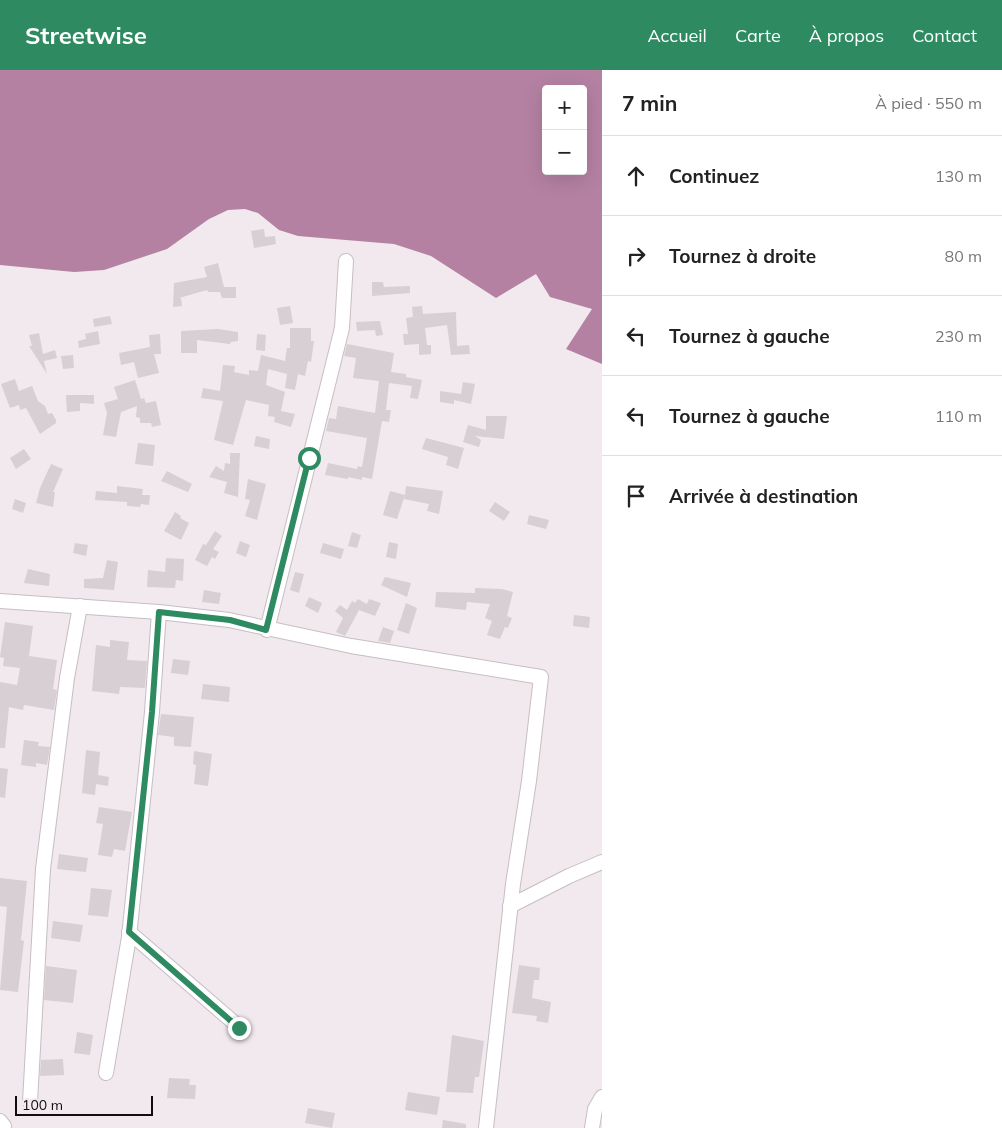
<!DOCTYPE html>
<html lang="fr">
<meta charset="utf-8">
<style>
body{margin:0;font-family:Mulish,sans-serif;background:#f2f2f2;color:#222}
.controls{position:absolute;right:15px;top:15px;display:grid;overflow:hidden;border-radius:5px;box-shadow:0 5px 20px #0002}
.controls button{width:45px;height:45px;display:grid;place-items:center;padding:0;border:0;border-bottom:1px solid #e0e0e0;background:#fff;color:#222;font:25px sans-serif}
.scale{position:absolute;left:15px;bottom:12px;width:138px;box-sizing:border-box;padding-left:5px;border:2px solid #0f0d0e;border-top:0;font-size:14px;line-height:18px;white-space:nowrap;color:#0f0d0e;-webkit-text-stroke:4px #f1e9ed;paint-order:stroke}
.stop{position:absolute;width:15px;height:15px;margin:-11px;border:4px solid #2e8a61;border-radius:50%;background:#fff}
.stop.end{background:#2e8a61;border-color:#fff;box-shadow:0 1px 5px #0008}
.list{margin:0;padding:0;list-style:none}
h2{display:flex;justify-content:space-between;align-items:center;height:65px;margin:0;padding:0 20px;font-size:21px}
h2 small{font-size:16px;font-weight:400;color:#767676}
.list li{display:grid;grid-template-columns:32px 1fr auto;gap:15px;align-items:center;box-sizing:border-box;height:80px;padding:0 20px;border-top:1px solid #e0e0e0}
.list b{display:block;font-size:19px;white-space:nowrap}
.list em{font-size:16px;font-style:normal;color:#767676}
.icon{flex:none;width:28px;height:28px;fill:none;stroke:currentColor;stroke-width:2;stroke-linecap:round;stroke-linejoin:round}
.map{position:relative;flex:none;width:602px;height:1058px;overflow:hidden}
header{display:flex;align-items:center;gap:30px;box-sizing:border-box;height:70px;padding:0 25px;background:#2e8a61;color:#fff}
header strong{font-size:24px}
nav{display:flex;gap:28px;margin-inline-start:auto;font-size:18px}
main{display:flex}
aside{flex:1;background:#fff}
.map>svg:first-child{display:block}
</style>
<header>
<strong>Streetwise</strong>
<nav><a>Accueil</a><a>Carte</a><a>À propos</a><a>Contact</a></nav>
</header>
<main>
<div class="map">
<svg width="602" height="1058" viewBox="0 0 602 1058">
<rect width="100%" height="100%" fill="#f1e9ed"/>
<!-- water -->
<path fill="#b481a2" fill-rule="evenodd" d="M0,0H602V294L566,279L592,239L550,227L536,204L496,228L431,186L394,174L298,166L279,160L258,143L245,139L228,140L209,149L167,179L104,200L74,202L0,195ZM546,19H583V101H546Z"/>
<!-- building -->
<g fill="#d7cfd4">
<polygon points="264,159 265,167 275,166 276,174 254,178 251,161"/>
<polygon points="218,193 224,217 236,217 236,228 222,228 220,222 208,222 207,220 179,228 181,228 182,236 173,237 174,213 207,207 204,197"/>
<polygon points="372,212 383,212 384,217 410,216 410,223 372,226"/>
<polygon points="290,236 293,253 280,255 277,238"/>
<polygon points="422,236 423,244 456,242 457,276 469,275 470,284 451,285 447,255 425,258 427,275 431,275 431,284 419,285 419,274 404,275 403,264 408,264 406,248 413,247 412,237"/>
<polygon points="110,246 112,254 94,257 93,249"/>
<polygon points="380,251 383,265 376,266 375,260 357,261 356,252"/>
<polygon points="290,258 311,258 311,271 314,271 311,292 308,291 305,306 298,304 295,320 285,318 287,304 268,299 266,315 285,322 281,341 295,344 291,357 274,352 275,347 268,346 269,335 246,330 233,375 214,370 223,331 201,328 203,318 220,321 223,295 235,296 234,302 249,305 249,300 258,301 261,285 285,291 287,278 290,278"/>
<polygon points="218,259 238,262 238,271 231,272 230,274 197,270 197,283 181,283 181,261"/>
<polygon points="98,261 100,274 79,278 78,271 86,269 85,264"/>
<polygon points="39,263 43,284 55,280 57,288 44,291 47,304 29,276 32,276 29,265"/>
<polygon points="160,264 161,284 154,284 159,303 138,308 134,292 121,295 119,283 150,277 149,265"/>
<polygon points="257,264 266,265 265,281 256,280"/>
<polygon points="347,274 394,283 391,302 406,304 406,307 422,310 418,329 410,328 412,316 389,313 386,340 391,340 389,352 382,351 372,409 362,407 362,410 348,407 348,409 325,405 328,393 357,399 358,396 362,397 367,368 326,361 329,348 336,349 338,336 375,343 379,311 353,308 356,288 344,286"/>
<polygon points="73,285 74,298 63,299 61,286"/>
<polygon points="15,309 19,321 32,316 38,331 45,336 48,344 52,343 56,350 56,353 40,364 26,338 20,340 19,335 10,338 1,314"/>
<polygon points="135,310 141,329 144,328 146,333 156,331 161,355 152,357 151,353 140,353 140,348 136,347 137,336 121,342 116,367 103,365 107,343 104,333 118,329 114,317"/>
<polygon points="463,312 475,314 471,334 454,330 454,334 440,332 440,321 461,324"/>
<polygon points="66,325 94,325 94,334 80,333 80,341 67,342"/>
<polygon points="486,346 507,346 504,369 475,366 481,370 479,377 463,372 468,355 486,360"/>
<polygon points="256,366 270,369 269,379 254,376"/>
<polygon points="426,368 464,378 458,399 446,395 448,387 422,379"/>
<polygon points="138,373 155,375 153,396 135,394"/>
<polygon points="24,379 31,389 16,399 10,388"/>
<polygon points="230,383 240,383 238,427 224,423 227,412 209,407 216,396 224,401 225,393 230,394"/>
<polygon points="51,394 63,399 53,422 55,422 53,437 36,433 40,418"/>
<polygon points="167,401 192,414 188,422 161,411"/>
<polygon points="248,409 266,414 257,450 245,446 250,430 245,429"/>
<polygon points="117,416 143,419 142,425 150,425 149,435 141,434 140,437 127,436 127,432 95,430 96,421 117,423"/>
<polygon points="406,416 443,421 439,444 427,441 429,434 404,429 405,425 397,449 383,445 390,421 405,425"/>
<polygon points="15,429 26,433 23,443 12,439"/>
<polygon points="495,432 510,442 504,451 489,441"/>
<polygon points="175,442 181,446 180,448 189,453 181,470 164,461"/>
<polygon points="529,445 549,450 546,459 527,454"/>
<polygon points="215,461 222,466 213,479 219,482 215,489 212,487 207,496 195,490 203,474 206,475"/>
<polygon points="352,462 361,465 357,478 348,476"/>
<polygon points="240,471 250,475 246,487 236,483"/>
<polygon points="389,472 398,474 396,489 386,487"/>
<polygon points="75,473 88,475 86,486 73,483"/>
<polygon points="323,473 344,479 341,489 320,483"/>
<polygon points="166,488 184,489 183,511 176,510 175,518 147,517 148,500 165,502"/>
<polygon points="107,490 118,492 114,520 84,518 84,509 103,508"/>
<polygon points="28,499 50,504 49,516 24,513"/>
<polygon points="295,502 304,504 299,523 290,520"/>
<polygon points="385,507 411,513 407,527 381,515"/>
<polygon points="475,518 502,519 513,522 507,546 512,548 508,558 505,557 500,569 487,565 492,551 485,548 490,534 467,532 466,540 435,537 436,522 475,523"/>
<polygon points="204,520 221,523 219,534 202,532"/>
<polygon points="309,527 322,533 318,543 305,536"/>
<polygon points="358,529 367,534 369,529 381,533 375,546 359,540 345,566 336,562 343,548 335,541 340,535 347,540 352,531 355,533"/>
<polygon points="406,533 417,538 409,564 397,560"/>
<polygon points="574,545 590,547 589,558 573,556"/>
<polygon points="5,552 33,556 29,586 57,590 53,619 57,620 54,640 24,635 23,640 9,637 5,678 0,678 0,612 17,615 20,598 3,596 4,588 0,587"/>
<polygon points="383,557 394,561 390,573 378,571"/>
<polygon points="110,570 129,572 127,590 147,591 145,618 120,617 119,624 92,621 96,575 110,577"/>
<polygon points="173,589 190,591 188,605 171,603"/>
<polygon points="203,614 230,617 229,632 201,629"/>
<polygon points="161,644 194,647 191,677 174,676 174,667 158,665"/>
<polygon points="24,670 39,672 38,676 50,677 47,695 36,693 36,697 21,695"/>
<polygon points="86,680 100,682 98,705 109,707 108,716 96,714 95,725 82,723"/>
<polygon points="194,681 212,684 208,716 194,714 196,695 193,694"/>
<polygon points="0,698 8,699 5,728 0,727"/>
<polygon points="99,737 132,742 125,781 114,779 112,787 98,785 103,754 96,753"/>
<polygon points="59,784 88,788 86,802 57,799"/>
<polygon points="0,808 27,811 21,870 24,871 18,922 0,920 7,837 0,836"/>
<polygon points="91,818 112,820 108,847 88,845"/>
<polygon points="53,851 83,855 80,872 51,868"/>
<polygon points="519,895 540,898 539,910 534,910 532,928 551,932 548,953 536,951 537,946 512,943"/>
<polygon points="46,896 77,900 73,933 44,930"/>
<polygon points="77,962 93,965 90,985 74,983"/>
<polygon points="452,965 484,971 479,1007 475,1007 473,1023 446,1022"/>
<polygon points="63,989 64,1005 40,1006 41,990"/>
<polygon points="169,1008 190,1009 189,1015 196,1015 195,1029 167,1028"/>
<polygon points="408,1022 440,1027 437,1045 405,1040"/>
<polygon points="308,1038 335,1043 332,1058 305,1053"/>
<polygon points="443,1050 466,1054 466,1058 442,1058"/>
</g>
<g fill="none" stroke-linecap="round" stroke-linejoin="round">
<!-- minor casing -->
<g stroke="#c6bec3" stroke-width="16">
<g id="minor">
<polyline points="0,531 159,542 229,550 351,576 541,607 529,711 513,814 486,1058"/>
<polyline points="267,560 342,258 346,191"/>
<polyline points="510,836 569,806 602,792"/>
<polyline points="129,862 239,957"/>
<polyline points="106,1003 129,867 152,642 159,542"/>
<polyline points="30,1032 43,799 67,608 80,536"/>
<polyline points="0,1051 4,1056"/>
<polyline points="592,1058 595,1039 602,1027"/>
</g>
</g>
<!-- minor -->
<use href="#minor" stroke="#fff" stroke-width="14"/>
</g>
<g fill="none" stroke-linecap="round" stroke-linejoin="round">
<!-- route -->
<polyline stroke="#2e8a61" stroke-width="6" points="239,958 129,862 152,642 159,542 230,550 266,560 309,388"/>
</g>
</svg>
<div class="controls">
<button>+</button>
<button>−</button>
</div>
<div class="scale">100 m</div>
<div class="stop" style="left:309px;top:388px"></div>
<div class="stop end" style="left:239px;top:958px"></div>
</div>
<aside>
<h2>7 min<small>À pied · 550 m</small></h2>
<ul class="list">
<li><svg class="icon" aria-label="ahead" viewBox="0 0 24 24"><path d="M12 20V5M6 11l6-6 6 6"/></svg><div><b>Continuez</b></div><em>130 m</em></li>
<li><svg class="icon" aria-label="right" viewBox="0 0 24 24"><path d="M7 20v-9h11M14 6l5 5-5 5"/></svg><div><b>Tournez à droite</b></div><em>80 m</em></li>
<li><svg class="icon" aria-label="left" viewBox="0 0 24 24"><path d="M17 20v-9H6M10 6l-5 5 5 5"/></svg><div><b>Tournez à gauche</b></div><em>230 m</em></li>
<li><svg class="icon" aria-label="left" viewBox="0 0 24 24"><path d="M17 20v-9H6M10 6l-5 5 5 5"/></svg><div><b>Tournez à gauche</b></div><em>110 m</em></li>
<li><svg class="icon" aria-label="arrive" viewBox="0 0 24 24"><path d="M6 21V4h12l-3 4 3 4H6"/></svg><div><b>Arrivée à destination</b></div></li>
</ul>
</aside>
</main>
